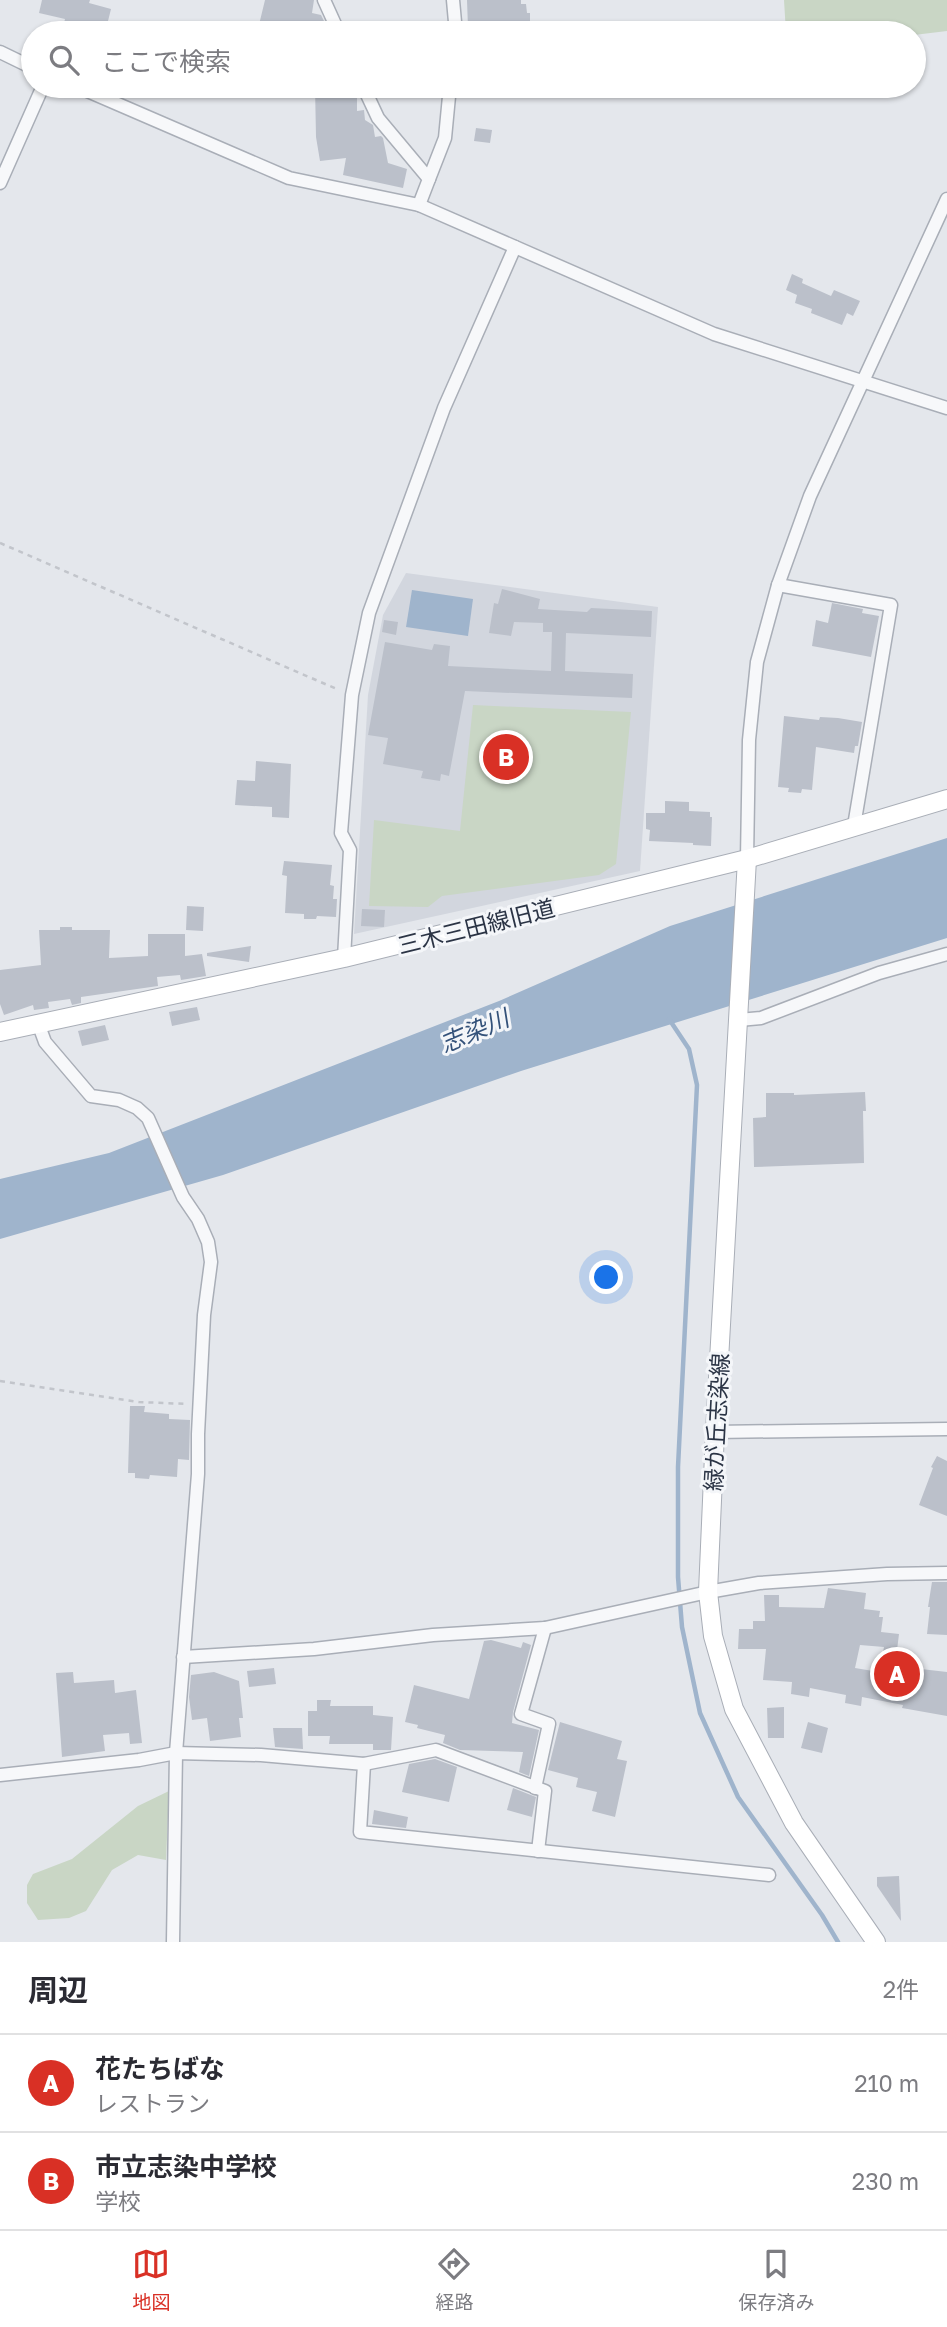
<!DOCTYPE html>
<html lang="ja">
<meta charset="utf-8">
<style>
body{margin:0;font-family:"Golos Text","Noto Sans JP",sans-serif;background:#f2f2f3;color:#2b2b33}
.you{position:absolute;left:607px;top:1278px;width:24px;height:24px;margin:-18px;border:5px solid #fff;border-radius:50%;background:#1a73e8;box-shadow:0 0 0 10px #1a73e833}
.badge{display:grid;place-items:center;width:46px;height:46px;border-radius:50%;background:#d93025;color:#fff;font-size:23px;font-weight:700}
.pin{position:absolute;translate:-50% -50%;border:4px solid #fff;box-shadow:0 2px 7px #0006}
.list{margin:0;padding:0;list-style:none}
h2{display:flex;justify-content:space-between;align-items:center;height:91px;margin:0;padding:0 28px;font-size:30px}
h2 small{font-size:23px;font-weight:400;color:#7c7c81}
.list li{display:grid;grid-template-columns:46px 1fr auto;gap:21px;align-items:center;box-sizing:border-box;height:98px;padding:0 28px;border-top:2px solid #e1e1e2}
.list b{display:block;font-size:26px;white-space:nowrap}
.list p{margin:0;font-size:23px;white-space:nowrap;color:#7c7c81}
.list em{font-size:23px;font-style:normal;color:#7c7c81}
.icon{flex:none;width:38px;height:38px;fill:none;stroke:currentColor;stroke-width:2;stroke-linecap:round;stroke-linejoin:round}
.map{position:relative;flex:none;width:947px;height:1942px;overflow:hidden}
.search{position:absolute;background:#fff;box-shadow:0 2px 5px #0004;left:21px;right:21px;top:21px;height:77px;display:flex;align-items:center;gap:18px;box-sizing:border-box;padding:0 24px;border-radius:38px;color:#7c7c81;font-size:26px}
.sheet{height:287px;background:#fff}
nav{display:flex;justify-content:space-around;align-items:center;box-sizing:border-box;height:98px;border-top:2px solid #e1e1e2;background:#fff;font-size:19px;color:#7c7c81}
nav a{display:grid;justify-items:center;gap:4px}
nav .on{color:#d93025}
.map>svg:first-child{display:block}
</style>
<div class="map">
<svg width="947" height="1942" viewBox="0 0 947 1942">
<rect width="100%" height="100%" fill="#e4e7ec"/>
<!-- built -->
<polygon fill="#d2d6de" points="406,573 658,607 640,871 354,934 368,695 383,615"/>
<!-- green -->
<g fill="#c9d6c5">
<polygon points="784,0 947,0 947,31 914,35 914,33 786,33"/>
<polygon points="473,705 631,712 616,864 599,875 442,896 428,907 369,906 374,820 460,831"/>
<polygon points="169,1791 166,1860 138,1855 112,1870 86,1911 69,1918 38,1920 27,1903 27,1885 33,1874 72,1859 138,1806"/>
</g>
<!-- water -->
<g fill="#9fb4cc">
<polygon points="412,590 473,599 468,636 406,627"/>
<polygon points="947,838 947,938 521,1071 223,1175 0,1239 0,1179 109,1153 499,1001 670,926"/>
</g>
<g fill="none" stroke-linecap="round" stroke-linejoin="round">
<!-- stream -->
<polyline stroke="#9fb4cc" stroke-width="4.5" points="669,1019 689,1049 697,1085 678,1467 678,1577 682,1627 700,1713 738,1797 822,1915 838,1942"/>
</g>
<!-- building -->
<g fill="#bbc0ca" fill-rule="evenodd">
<polygon points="42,0 90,0 89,3 111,9 105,33 64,23 65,19 39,13"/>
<polygon points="265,0 314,0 312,13 321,15 326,25 324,33 257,33"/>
<polygon points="467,0 521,0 521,4 526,4 527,13 530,13 530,28 509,31 509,29 468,28"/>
<polygon points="315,86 338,86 337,97 357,97 357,111 364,110 365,120 373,125 375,137 381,136 383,138 388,163 407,169 403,188 343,175 346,158 320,161 316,137"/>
<polygon points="476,128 492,130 490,143 474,141"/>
<polygon points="792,274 803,279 802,283 831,296 834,290 860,301 853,316 847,313 842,325 811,313 812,309 795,303 797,295 786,290"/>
<polygon points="502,589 540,599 538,609 587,612 591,608 652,611 651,637 566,633 565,671 633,674 632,698 465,691 449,776 441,774 440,781 421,778 423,771 383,764 388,738 368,735 385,642 432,650 434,644 450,646 448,666 551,671 552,632 543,632 543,623 514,622 511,636 489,633 494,603 498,604"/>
<polygon points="832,603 863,609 862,613 879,616 871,657 812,646 816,620 828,623"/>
<polygon points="384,620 398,622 396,635 382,632"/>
<polygon points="784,716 819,720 820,717 838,718 862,722 858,746 855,746 854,753 816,747 812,790 802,789 801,793 788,792 789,788 778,787"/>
<polygon points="256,761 291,764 289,818 272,817 272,807 235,805 237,780 255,781"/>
<polygon points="665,801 689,802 689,811 710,812 710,817 712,817 711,846 693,845 693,843 649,841 650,830 646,829 646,813 665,813"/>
<polygon points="284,861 332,865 330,885 334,886 333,899 337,899 336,917 317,916 316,919 304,919 304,914 285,913 287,876 282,875"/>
<polygon points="187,906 204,907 203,931 186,930"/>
<polygon points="362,909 385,910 384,927 361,926"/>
<polygon points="60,927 72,927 72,930 110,930 109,958 148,956 148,934 185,934 185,956 202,954 206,976 181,980 180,975 157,977 158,986 81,997 81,1003 72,1005 70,999 48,1002 49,1008 34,1010 33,1005 4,1015 0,1004 0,970 41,965 39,930 60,930"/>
<polygon points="251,946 249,962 207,956 207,953"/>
<polygon points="197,1007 200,1020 172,1026 169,1012"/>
<polygon points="105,1025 109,1040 82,1046 78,1031"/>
<polygon points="865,1092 866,1111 863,1111 864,1163 754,1167 753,1118 766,1117 766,1093 794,1093 794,1095"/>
<polygon points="130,1406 145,1406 144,1412 169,1414 169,1419 190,1420 189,1460 178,1459 177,1477 150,1475 149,1479 135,1478 135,1473 128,1473"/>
<polygon points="937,1456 947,1461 947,1516 919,1505 933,1468 931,1467"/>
<polygon points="932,1582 947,1582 947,1635 927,1634 930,1607 928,1607"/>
<path d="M828,1588L866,1593L864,1609L880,1611L879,1617H883L881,1632L899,1634L895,1666L947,1672V1716L902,1708L903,1705L862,1697L861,1706L845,1703L846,1695L810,1688L809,1697L791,1694L792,1682L763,1680L766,1649H738L739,1629H753V1621H765L764,1595H779V1607L824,1608ZM860,1645L884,1647L879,1672L855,1668Z"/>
<polygon points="491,1640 521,1648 523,1642 531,1645 513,1712 512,1723 539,1730 529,1776 519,1772 523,1752 460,1750 443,1743 445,1735 417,1728 418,1725 405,1722 414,1685 469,1699 484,1641"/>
<polygon points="274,1668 276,1684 249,1687 247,1671"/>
<polygon points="73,1672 74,1683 114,1680 115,1693 136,1690 142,1743 130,1744 129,1733 103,1735 105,1751 62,1757 56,1673"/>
<polygon points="214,1672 239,1681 243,1718 239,1718 241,1737 210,1741 207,1718 192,1720 189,1697 191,1675"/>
<polygon points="317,1700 331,1700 330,1706 373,1706 373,1715 393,1717 391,1750 373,1750 373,1744 329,1744 330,1736 308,1736 308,1711 317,1711"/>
<polygon points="784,1707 784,1738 768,1738 767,1708"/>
<polygon points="560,1722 622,1741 617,1759 627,1761 615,1817 592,1811 597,1792 576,1787 578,1778 548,1770"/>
<polygon points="808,1722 828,1728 822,1753 801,1748"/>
<polygon points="273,1728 302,1728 303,1749 275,1747"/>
<polygon points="435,1759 457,1767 449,1802 402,1792 409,1764"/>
<polygon points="513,1788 536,1797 532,1817 507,1810"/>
<polygon points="374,1810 408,1817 406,1828 372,1824"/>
<polygon points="899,1876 901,1921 877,1886 877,1877"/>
</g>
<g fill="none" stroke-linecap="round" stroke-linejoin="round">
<!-- street casing -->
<g stroke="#a9aeb7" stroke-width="15">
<g id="street">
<polyline points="324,0 339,33"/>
<polyline points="453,0 456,33"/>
<polyline points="0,52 33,68"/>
<polyline points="76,86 289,178 419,205 714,334 947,408"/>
<polyline points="363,86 378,118 429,179 419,205"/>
<polyline points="429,179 445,138 450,86"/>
<polyline points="0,183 43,86"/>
<polyline points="778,585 891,605 854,826"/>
<polyline points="747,859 749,740 757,662 778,585 810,496 947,199"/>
<polyline points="344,958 350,850 341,833 352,695 369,613 444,408 515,247"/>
<polyline points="739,1020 761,1018 879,973 947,954"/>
<polyline points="38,1023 45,1042 91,1096 119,1100 137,1108 148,1118 183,1197 198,1219 208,1242 211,1262 204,1315 198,1434 198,1474 176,1753 173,1942"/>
<polyline points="715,1432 947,1429"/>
<polyline points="183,1657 314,1649 433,1635 545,1628 708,1592 759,1583 887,1574 947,1573"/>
<polyline points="364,1764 436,1750 545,1791 538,1851"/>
<polyline points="0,1775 139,1760 176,1753 261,1755 364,1764 360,1832 769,1875"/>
<polyline points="535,1788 549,1724 521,1714 545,1628"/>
</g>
</g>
<!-- secondary casing -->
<g stroke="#a9aeb7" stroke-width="20">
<g id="secondary">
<polyline points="747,859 715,1432 708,1592 713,1636 734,1709 794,1823 876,1942"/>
<polyline points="0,1032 344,958 747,859 947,799"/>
</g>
</g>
<!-- path -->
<g stroke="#c2c5cb" stroke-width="2.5" stroke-dasharray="5 5" stroke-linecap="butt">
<polyline points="0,543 339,690"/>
<polyline points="0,1381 139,1402 188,1404"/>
</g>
<!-- street -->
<use href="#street" stroke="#f7f8fa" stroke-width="12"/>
<!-- secondary -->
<use href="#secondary" stroke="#fff" stroke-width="18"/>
</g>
<g text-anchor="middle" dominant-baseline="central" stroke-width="6" stroke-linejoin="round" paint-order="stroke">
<!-- street labels -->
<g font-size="23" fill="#2b3445" stroke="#f4f6f9">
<text transform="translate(476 926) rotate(-14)">三木三田線旧道</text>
<text transform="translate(716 1422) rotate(-87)">緑が丘志染線</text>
</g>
<!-- water labels -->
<g font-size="24" font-style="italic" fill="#34527a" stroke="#f4f6f9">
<text transform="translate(474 1030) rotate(-23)">志染川</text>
</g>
</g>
</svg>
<div class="you"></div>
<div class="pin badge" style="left:897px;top:1674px">A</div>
<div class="pin badge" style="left:506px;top:757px">B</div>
<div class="search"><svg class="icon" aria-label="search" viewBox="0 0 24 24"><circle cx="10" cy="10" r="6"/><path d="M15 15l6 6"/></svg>ここで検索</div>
</div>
<section class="sheet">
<h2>周辺<small>2件</small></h2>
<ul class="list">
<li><span class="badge">A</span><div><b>花たちばな</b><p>レストラン</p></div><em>210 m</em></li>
<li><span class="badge">B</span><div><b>市立志染中学校</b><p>学校</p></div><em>230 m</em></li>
</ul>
</section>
<nav>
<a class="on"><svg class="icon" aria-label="map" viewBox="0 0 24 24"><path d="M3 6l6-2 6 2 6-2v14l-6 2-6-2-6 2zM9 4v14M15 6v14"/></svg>地図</a>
<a><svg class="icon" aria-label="directions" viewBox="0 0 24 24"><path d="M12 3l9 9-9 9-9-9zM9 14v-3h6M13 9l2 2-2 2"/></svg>経路</a>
<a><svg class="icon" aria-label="saved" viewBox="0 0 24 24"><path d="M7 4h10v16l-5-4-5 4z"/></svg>保存済み</a>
</nav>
